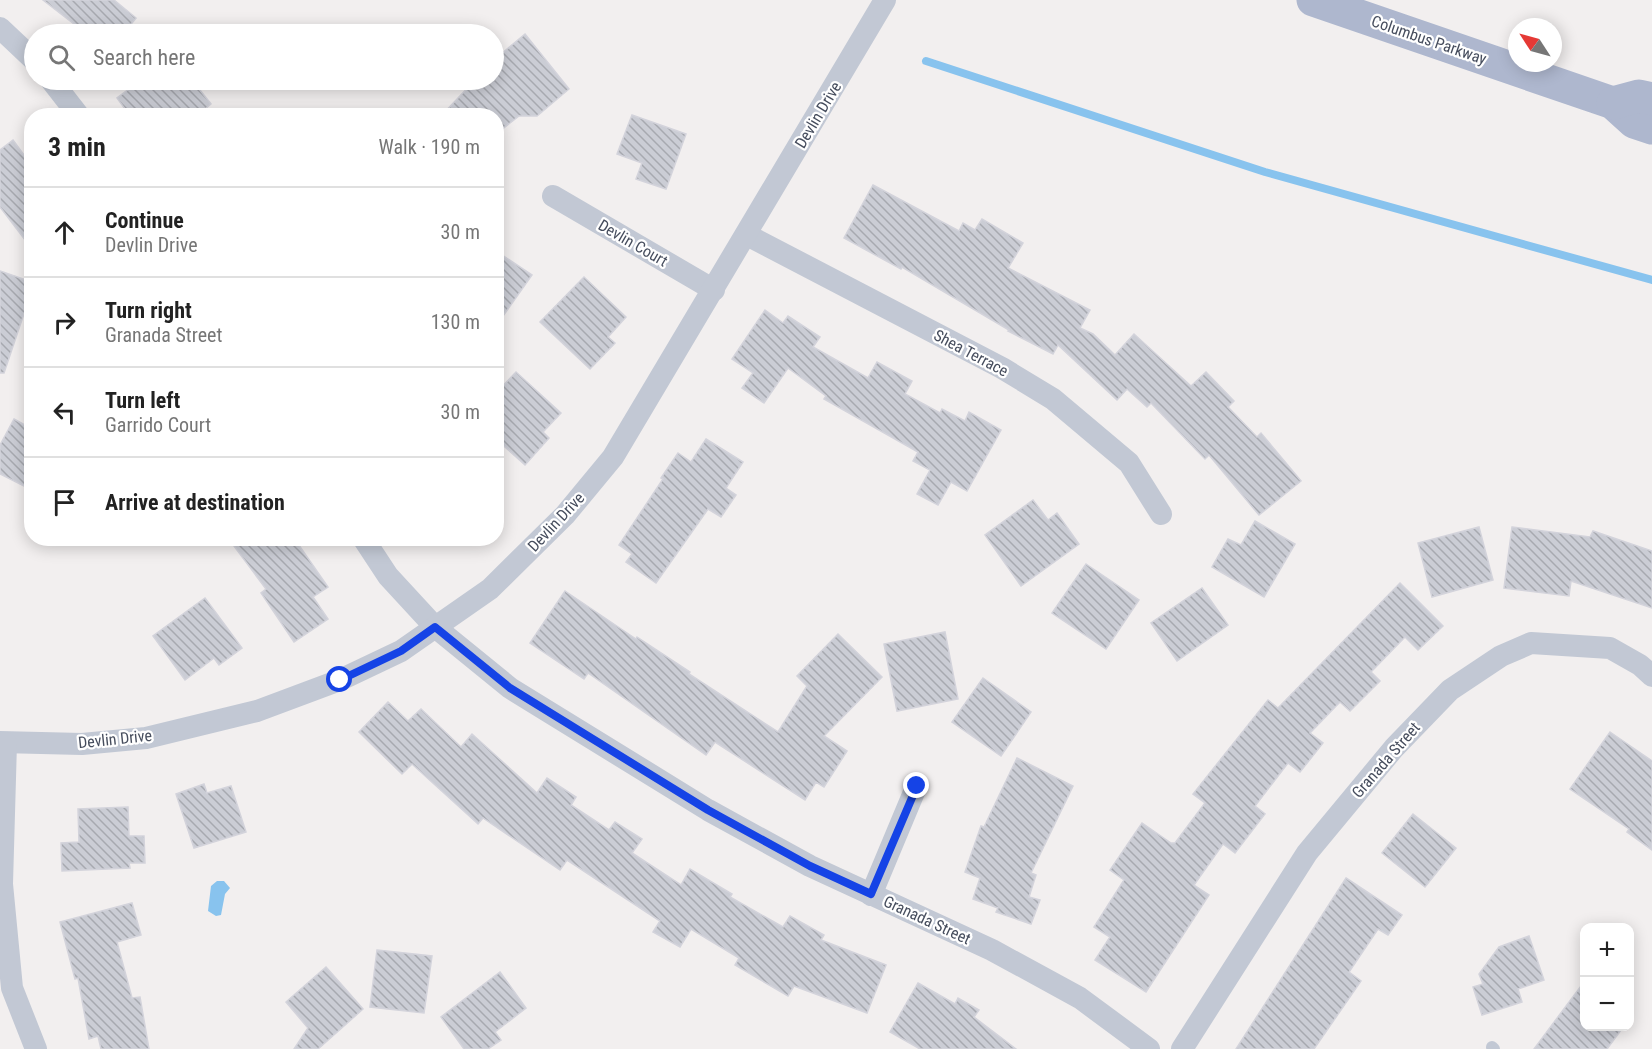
<!DOCTYPE html>
<meta charset="utf-8">
<style>
body{margin:0;font-family:"Roboto Condensed",sans-serif;background:#f2f2f2;color:#222}
.controls{position:absolute;right:18px;bottom:18px;display:grid;overflow:hidden;border-radius:12px;box-shadow:0 3px 15px #0003}
.controls button{width:54px;height:54px;display:grid;place-items:center;padding:0;border:0;border-bottom:2px solid #e0e0e0;background:#fff;color:#222;font:30px sans-serif}
.compass{position:absolute;left:1508px;top:18px;width:54px;height:54px;border-radius:50%;background:#fff;box-shadow:0 3px 15px #0003;rotate:306deg}
.stop{position:absolute;width:18px;height:18px;margin:-14px;border:4px solid #1543e6;border-radius:50%;background:#fff}
.stop.end{background:#1543e6;border-color:#fff;box-shadow:0 2px 6px #0008}
.list{margin:0;padding:0;list-style:none}
h2{display:flex;justify-content:space-between;align-items:center;height:78px;margin:0;padding:0 24px;font-size:26px}
h2 small{font-size:20px;font-weight:400;color:#767676}
.list li{display:grid;grid-template-columns:39px 1fr auto;gap:18px;align-items:center;box-sizing:border-box;height:90px;padding:0 24px;border-top:2px solid #e0e0e0}
.list b{display:block;font-size:22px;white-space:nowrap}
.list p{margin:0;font-size:20px;white-space:nowrap;color:#767676}
.list em{font-size:20px;font-style:normal;color:#767676}
.icon{flex:none;width:33px;height:33px;fill:none;stroke:currentColor;stroke-width:2;stroke-linecap:round;stroke-linejoin:round}
.map{position:relative;flex:none;width:1652px;height:1049px;overflow:hidden}
.search{position:absolute;background:#fff;box-shadow:0 3px 15px #0003;left:24px;top:24px;width:480px;height:66px;display:flex;align-items:center;gap:15px;box-sizing:border-box;padding:0 21px;border-radius:33px;color:#767676;font-size:22px}
.panel{position:absolute;background:#fff;box-shadow:0 3px 15px #0003;left:24px;top:108px;width:480px;height:438px;border-radius:24px}
.map>svg:first-child{display:block}
</style>
<div class="map">
<svg width="1652" height="1049" viewBox="0 0 1652 1049">
<defs>
<pattern id="building-back-hatch" width="6" height="6" patternUnits="userSpaceOnUse" patternTransform="scale(1.5)"><rect width="6" height="6" fill="#cbcdd5"/><path d="M-1 5l2 2M0 0l6 6M5-1l2 2" fill="none" stroke="#a7a9b0"/></pattern>
</defs>
<rect width="100%" height="100%" fill="#f2efef"/>
<!-- water -->
<polygon fill="#88c3ee" points="217,881 224,881 230,888 225,894 221,915 216,916 208,911 211,886"/>
<g fill="none" stroke-linecap="round" stroke-linejoin="round">
<!-- stream -->
<polyline stroke="#88c3ee" stroke-width="8" points="926,61 1265,172 1652,280"/>
</g>
<!-- building -->
<g fill="url(#building-back-hatch)" stroke="#d3d3db" stroke-width="1.5">
<polygon points="43,0 114,0 136,18 123,34 87,34"/>
<polygon points="525,34 569,89 537,116 519,116 496,134 496,116 441,116 475,80 494,80 494,60"/>
<polygon points="141,80 192,80 211,104 197,116 130,116 117,98"/>
<polygon points="632,115 686,134 666,189 636,179 642,163 617,154"/>
<polygon points="13,140 32,166 32,249 0,207 0,150"/>
<polygon points="873,185 959,231 963,223 975,230 982,219 1023,243 1008,268 1090,310 1080,328 1093,334 1115,355 1134,334 1191,386 1206,372 1234,401 1228,407 1257,437 1261,433 1301,481 1259,515 1209,455 1205,459 1151,403 1147,407 1127,389 1117,400 1058,345 1053,354 1008,331 1009,330 902,267 901,269 844,238"/>
<polygon points="496,251 532,275 496,326"/>
<polygon points="0,271 32,282 32,290 4,373 0,373"/>
<polygon points="584,277 626,317 608,337 615,343 590,369 540,322"/>
<polygon points="765,310 783,323 788,316 820,337 813,347 868,378 877,362 912,381 905,394 940,413 942,409 965,421 969,412 1001,430 967,491 951,482 938,505 917,494 930,470 913,461 918,452 824,399 826,396 788,368 764,403 742,388 753,373 732,359"/>
<polygon points="516,372 561,413 543,432 549,438 525,465 496,439 496,393"/>
<polygon points="14,419 32,429 32,490 0,474 0,445"/>
<polygon points="706,439 743,462 726,488 736,495 721,517 708,509 656,583 626,562 632,554 619,545 663,479 661,478 678,453 691,462"/>
<polygon points="1033,500 1048,520 1057,513 1079,544 1021,586 985,535"/>
<polygon points="1255,521 1295,544 1264,597 1212,567 1228,539 1241,545"/>
<polygon points="1479,527 1493,580 1432,597 1418,543"/>
<polygon points="1512,527 1590,537 1593,531 1652,551 1652,608 1571,581 1569,596 1504,588"/>
<polygon points="228,538 294,538 328,587 313,597 328,619 294,642 261,593 266,589"/>
<polygon points="1086,564 1139,600 1106,649 1052,613"/>
<polygon points="1400,583 1443,626 1418,650 1405,637 1371,672 1380,681 1350,711 1340,702 1310,733 1323,743 1300,772 1288,763 1255,806 1265,814 1235,853 1223,844 1194,885 1209,895 1146,992 1095,960 1110,937 1094,927 1124,880 1110,870 1142,823 1171,843 1175,843 1205,803 1193,794 1268,700 1278,708"/>
<polygon points="1202,588 1228,625 1177,661 1151,623"/>
<polygon points="565,591 636,639 637,637 690,672 689,674 778,732 807,686 797,676 838,634 882,677 824,736 847,751 824,787 816,782 805,800 715,742 706,755 588,673 584,679 530,643"/>
<polygon points="205,598 242,648 219,665 214,658 185,680 153,636"/>
<polygon points="945,632 958,699 897,711 884,644"/>
<polygon points="983,678 1031,712 1001,756 952,722"/>
<polygon points="388,702 408,721 421,709 461,747 472,734 537,793 547,778 576,797 571,805 609,830 615,822 642,839 632,853 681,885 690,869 732,894 730,897 783,927 790,916 824,935 821,940 886,965 867,1013 794,986 788,996 735,965 739,958 691,929 680,947 653,932 660,921 567,860 560,870 483,818 478,824 412,764 402,774 359,732"/>
<polygon points="1610,732 1652,761 1652,850 1627,832 1629,829 1570,789"/>
<polygon points="1017,758 1073,786 1031,873 1036,875 1029,897 1040,900 1031,924 996,912 998,908 973,899 980,878 965,872 981,826 984,827"/>
<polygon points="204,784 207,793 231,786 246,832 194,848 176,794"/>
<polygon points="128,807 129,836 144,836 145,863 129,863 130,868 62,871 61,843 79,842 78,809"/>
<polygon points="1413,814 1456,848 1425,887 1382,853"/>
<polygon points="1346,878 1402,915 1388,935 1378,929 1349,972 1361,981 1314,1049 1236,1049"/>
<polygon points="132,903 141,935 117,942 132,998 140,997 149,1049 101,1049 98,1036 89,1039 78,978 75,979 60,922"/>
<polygon points="1529,936 1544,980 1518,989 1522,1002 1482,1015 1473,987 1483,984 1479,974 1499,947"/>
<polygon points="377,950 432,956 424,1013 370,1007"/>
<polygon points="326,967 363,1009 318,1049 294,1049 308,1028 286,1002"/>
<polygon points="500,972 526,1008 495,1032 501,1040 488,1049 464,1049 441,1017"/>
<polygon points="1584,982 1584,1026 1624,1026 1607,1049 1534,1049"/>
<polygon points="918,983 955,1004 958,998 979,1010 974,1017 1016,1049 920,1049 890,1032"/>
</g>
<g fill="none" stroke-linecap="round" stroke-linejoin="round">
<!-- lane -->
<polyline stroke="#c2c8d4" stroke-width="12" points="1492,1047 1494,1049"/>
<!-- street -->
<g stroke="#c2c8d4" stroke-width="22">
<polyline points="0,28 34,60"/>
<polyline points="51,80 79,116"/>
<polyline points="553,196 714,290"/>
<polyline points="747,235 1002,368 1053,399 1129,463 1161,514"/>
<polyline points="363,538 388,576 435,627 510,688 708,810 810,866 992,950 1080,998 1149,1049"/>
<polyline points="0,742 82,744 146,738 257,711 340,680 401,651 490,589 565,515 613,457 885,0"/>
<polyline points="6,743 2,884 12,988 36,1049"/>
<polyline points="871,895 917,785"/>
<polyline points="1182,1049 1307,853 1394,748 1450,690 1501,656 1531,643 1610,648 1640,665 1652,676"/>
</g>
<!-- primary -->
<g stroke="#aeb7ce" stroke-width="33">
<polyline points="1313,0 1613,103 1634,122 1652,128"/>
<polyline points="1613,103 1639,96 1652,99"/>
</g>
</g>
<g fill="none" stroke-linecap="round" stroke-linejoin="round">
<!-- route -->
<polyline stroke="#1543e6" stroke-width="8" points="340,680 401,651 435,627 510,688 708,810 810,866 871,894 917,786"/>
</g>
<g text-anchor="middle" dominant-baseline="central" stroke-width="4.5" stroke-linejoin="round" paint-order="stroke">
<!-- street labels -->
<g font-size="16" fill="#464d5d" stroke="#fff">
<text transform="translate(1429 40) rotate(19)">Columbus Parkway</text>
<text transform="translate(818 115) rotate(-59)">Devlin Drive</text>
<text transform="translate(633 243) rotate(30)">Devlin Court</text>
<text transform="translate(971 353) rotate(28)">Shea Terrace</text>
<text transform="translate(556 522) rotate(-47)">Devlin Drive</text>
<text transform="translate(115 739) rotate(-6)">Devlin Drive</text>
<text transform="translate(1386 760) rotate(-49)">Granada Street</text>
<text transform="translate(927 920) rotate(25)">Granada Street</text>
</g>
</g>
</svg>
<div class="controls">
<button>+</button>
<button>−</button>
</div>
<svg class="compass" viewBox="-18 -18 36 36"><path d="M0-13l5 13h-10z" fill="#e53935"/><path d="M0 13l5-13h-10z" fill="#767676"/></svg>
<div class="stop" style="left:340px;top:680px"></div>
<div class="stop end" style="left:917px;top:786px"></div>
<div class="search"><svg class="icon" aria-label="search" viewBox="0 0 24 24"><circle cx="10" cy="10" r="6"/><path d="M15 15l6 6"/></svg>Search here</div>
<section class="panel">
<h2>3 min<small>Walk · 190 m</small></h2>
<ul class="list">
<li><svg class="icon" aria-label="ahead" viewBox="0 0 24 24"><path d="M12 20V5M6 11l6-6 6 6"/></svg><div><b>Continue</b><p>Devlin Drive</p></div><em>30 m</em></li>
<li><svg class="icon" aria-label="right" viewBox="0 0 24 24"><path d="M7 20v-9h11M14 6l5 5-5 5"/></svg><div><b>Turn right</b><p>Granada Street</p></div><em>130 m</em></li>
<li><svg class="icon" aria-label="left" viewBox="0 0 24 24"><path d="M17 20v-9H6M10 6l-5 5 5 5"/></svg><div><b>Turn left</b><p>Garrido Court</p></div><em>30 m</em></li>
<li><svg class="icon" aria-label="arrive" viewBox="0 0 24 24"><path d="M6 21V4h12l-3 4 3 4H6"/></svg><div><b>Arrive at destination</b></div></li>
</ul>
</section>
</div>
